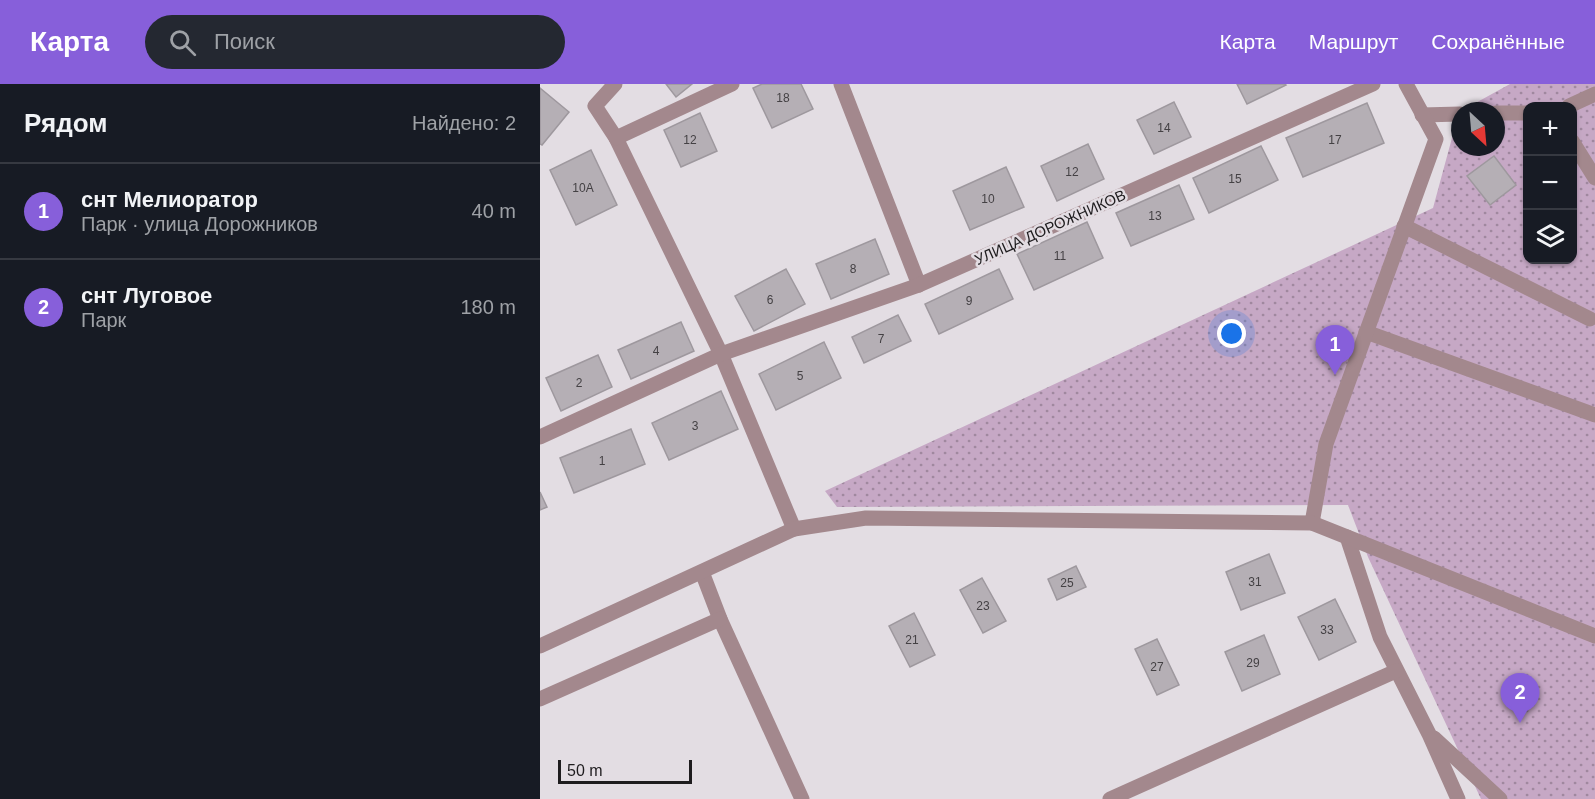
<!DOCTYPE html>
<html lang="ru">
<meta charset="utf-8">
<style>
body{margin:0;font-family:Helvetica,sans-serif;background:#242831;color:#f1f3f6}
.controls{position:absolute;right:18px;top:18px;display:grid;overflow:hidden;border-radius:12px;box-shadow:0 2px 4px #0004}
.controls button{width:54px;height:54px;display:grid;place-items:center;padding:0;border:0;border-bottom:2px solid #363941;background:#171b24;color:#f1f3f6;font:30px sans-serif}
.compass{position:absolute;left:911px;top:18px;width:54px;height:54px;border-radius:50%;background:#171b24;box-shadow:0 2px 4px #0004;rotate:154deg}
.scale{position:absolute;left:18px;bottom:15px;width:134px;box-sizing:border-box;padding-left:6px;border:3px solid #1e1c1e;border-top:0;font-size:16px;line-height:21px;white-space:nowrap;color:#1e1c1e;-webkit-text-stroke:4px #e3dde3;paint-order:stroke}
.you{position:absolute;left:692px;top:250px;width:21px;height:21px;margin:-15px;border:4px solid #fff;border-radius:50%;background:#1a73e8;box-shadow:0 0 0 9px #1a73e833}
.badge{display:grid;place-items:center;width:39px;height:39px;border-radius:50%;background:#875fda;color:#fff;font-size:20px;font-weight:700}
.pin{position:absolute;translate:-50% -50px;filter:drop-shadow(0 2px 3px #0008)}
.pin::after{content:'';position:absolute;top:32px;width:21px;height:18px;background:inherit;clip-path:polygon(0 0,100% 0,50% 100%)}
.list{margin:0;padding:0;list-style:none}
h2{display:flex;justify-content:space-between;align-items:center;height:78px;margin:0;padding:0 24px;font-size:26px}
h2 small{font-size:20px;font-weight:400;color:#9ea1a6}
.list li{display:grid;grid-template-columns:39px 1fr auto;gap:18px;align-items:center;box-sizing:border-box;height:96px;padding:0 24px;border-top:2px solid #363941}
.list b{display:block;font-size:22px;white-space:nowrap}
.list p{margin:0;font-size:20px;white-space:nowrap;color:#9ea1a6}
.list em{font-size:20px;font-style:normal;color:#9ea1a6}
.icon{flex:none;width:33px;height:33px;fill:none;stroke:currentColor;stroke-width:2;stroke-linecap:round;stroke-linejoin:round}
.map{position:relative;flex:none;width:1055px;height:715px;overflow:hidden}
header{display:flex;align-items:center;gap:36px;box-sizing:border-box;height:84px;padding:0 30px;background:#875fda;color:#fff}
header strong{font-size:28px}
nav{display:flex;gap:33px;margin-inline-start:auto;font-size:21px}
.search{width:420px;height:54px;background:#242831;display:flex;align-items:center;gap:15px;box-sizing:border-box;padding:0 21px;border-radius:33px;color:#9ea1a6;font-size:22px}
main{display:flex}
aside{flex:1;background:#171b24}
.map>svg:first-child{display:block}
</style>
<header>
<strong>Карта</strong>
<div class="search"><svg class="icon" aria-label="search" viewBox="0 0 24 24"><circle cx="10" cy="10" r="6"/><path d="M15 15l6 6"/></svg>Поиск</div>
<nav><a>Карта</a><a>Маршрут</a><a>Сохранённые</a></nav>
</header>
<main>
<aside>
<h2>Рядом<small>Найдено: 2</small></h2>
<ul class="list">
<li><span class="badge">1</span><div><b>снт Мелиоратор</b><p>Парк · улица Дорожников</p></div><em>40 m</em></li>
<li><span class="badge">2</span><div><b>снт Луговое</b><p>Парк</p></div><em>180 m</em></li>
</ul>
</aside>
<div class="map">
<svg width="1055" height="715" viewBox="0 0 1055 715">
<defs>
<pattern id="garden-dots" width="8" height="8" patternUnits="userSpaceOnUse" patternTransform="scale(1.5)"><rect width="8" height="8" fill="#c6a8c5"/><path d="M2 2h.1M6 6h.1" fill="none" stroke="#a0889f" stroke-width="1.8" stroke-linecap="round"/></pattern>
</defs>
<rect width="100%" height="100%" fill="#e3dde3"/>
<!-- garden -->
<path fill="url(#garden-dots)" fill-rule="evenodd" d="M970,0H1055V715H941L828,473L808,421L297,423L285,407L893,124L919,28L920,63H956V27H921ZM987,22H1032V176H987Z"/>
<!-- building -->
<g fill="#b5afb5" stroke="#9e989e" stroke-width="1.5">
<polygon points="126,0 152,0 136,13"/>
<polygon points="222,0 261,0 273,25 232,44 213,4"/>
<polygon points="697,0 745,0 746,1 707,20"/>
<polygon points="0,4 29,28 2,61 0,60"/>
<polygon points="634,18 651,53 614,70 597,36"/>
<polygon points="827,19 844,59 763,93 746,54"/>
<polygon points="160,29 177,67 141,83 124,46"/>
<polygon points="548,60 564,95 517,117 501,82"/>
<polygon points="721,62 738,96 669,129 653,94"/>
<polygon points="51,66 77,121 36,141 10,86"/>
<polygon points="954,72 976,101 950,121 927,92"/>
<polygon points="466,83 484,123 430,146 413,107"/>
<polygon points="639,101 654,135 591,162 576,129"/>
<polygon points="547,138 563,174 494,206 477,170"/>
<polygon points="335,155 349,190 291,215 276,180"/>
<polygon points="246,185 265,220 214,247 195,212"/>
<polygon points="459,185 473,215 399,250 385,220"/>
<polygon points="358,231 371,257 324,279 312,253"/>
<polygon points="141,238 154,267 91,295 78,266"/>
<polygon points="284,258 301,294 236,326 219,290"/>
<polygon points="58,271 72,303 21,327 6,294"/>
<polygon points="181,307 198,345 129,376 112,339"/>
<polygon points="91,345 105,380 34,409 20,374"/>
<polygon points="0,408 7,423 0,426"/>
<polygon points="729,470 745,509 701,526 686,488"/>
<polygon points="536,482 546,503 517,516 508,495"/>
<polygon points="442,494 466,537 443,549 420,506"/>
<polygon points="795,515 816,558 779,576 758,533"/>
<polygon points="374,529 395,571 370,583 349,542"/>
<polygon points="724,551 740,590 702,607 685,568"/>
<polygon points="617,555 639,601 617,611 595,565"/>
</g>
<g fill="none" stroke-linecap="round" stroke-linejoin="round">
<!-- minor -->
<g stroke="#a3888d" stroke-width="15">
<polyline points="75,0 55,22 76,54 181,270 254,445"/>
<polyline points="301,0 379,201"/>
<polyline points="1029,22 1055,10"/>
<polyline points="956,29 987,29"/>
<polyline points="882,31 920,30"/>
<polyline points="76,54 192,0"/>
<polyline points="1032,57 1055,94"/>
<polyline points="864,142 1050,235"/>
<polyline points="826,248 1055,331"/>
<polyline points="0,353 181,270 379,201 833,0"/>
<polyline points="772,439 786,360 896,55 866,0"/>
<polyline points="807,453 840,553 889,650 918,715"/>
<polyline points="162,488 180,535 262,715"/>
<polyline points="0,562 254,445 326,434 772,439 1055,552"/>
<polyline points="0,615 180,535"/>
<polyline points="894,654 960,715"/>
<polyline points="570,715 856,587"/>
</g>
</g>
<g text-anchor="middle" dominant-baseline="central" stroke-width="5" stroke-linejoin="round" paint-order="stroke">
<!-- number labels -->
<g font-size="12" fill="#444144">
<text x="243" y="14">18</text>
<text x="624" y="44">14</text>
<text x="150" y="56">12</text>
<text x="795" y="56">17</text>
<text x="532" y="88">12</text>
<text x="695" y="95">15</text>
<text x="43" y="104">10А</text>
<text x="448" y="115">10</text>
<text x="615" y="132">13</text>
<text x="520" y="172">11</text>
<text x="313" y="185">8</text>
<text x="230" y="216">6</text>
<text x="429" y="217">9</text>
<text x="341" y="255">7</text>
<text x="116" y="267">4</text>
<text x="260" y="292">5</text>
<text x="39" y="299">2</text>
<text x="155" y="342">3</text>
<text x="62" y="377">1</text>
<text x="715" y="498">31</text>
<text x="527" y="499">25</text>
<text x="443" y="522">23</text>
<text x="787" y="546">33</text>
<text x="372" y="556">21</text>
<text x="713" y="579">29</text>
<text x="617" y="583">27</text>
</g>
<!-- street labels -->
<g font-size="15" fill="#1e1c1e" stroke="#e3dde3">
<text transform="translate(510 143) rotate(-24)">УЛИЦА ДОРОЖНИКОВ</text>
</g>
</g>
</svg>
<div class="controls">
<button>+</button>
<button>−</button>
<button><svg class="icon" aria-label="layers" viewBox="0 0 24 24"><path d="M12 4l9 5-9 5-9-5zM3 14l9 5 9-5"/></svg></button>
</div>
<svg class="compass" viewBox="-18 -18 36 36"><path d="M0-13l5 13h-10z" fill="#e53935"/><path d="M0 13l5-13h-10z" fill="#9ea1a6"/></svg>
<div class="scale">50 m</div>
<div class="you"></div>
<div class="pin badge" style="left:795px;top:291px">1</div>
<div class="pin badge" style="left:980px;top:639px">2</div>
</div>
</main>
